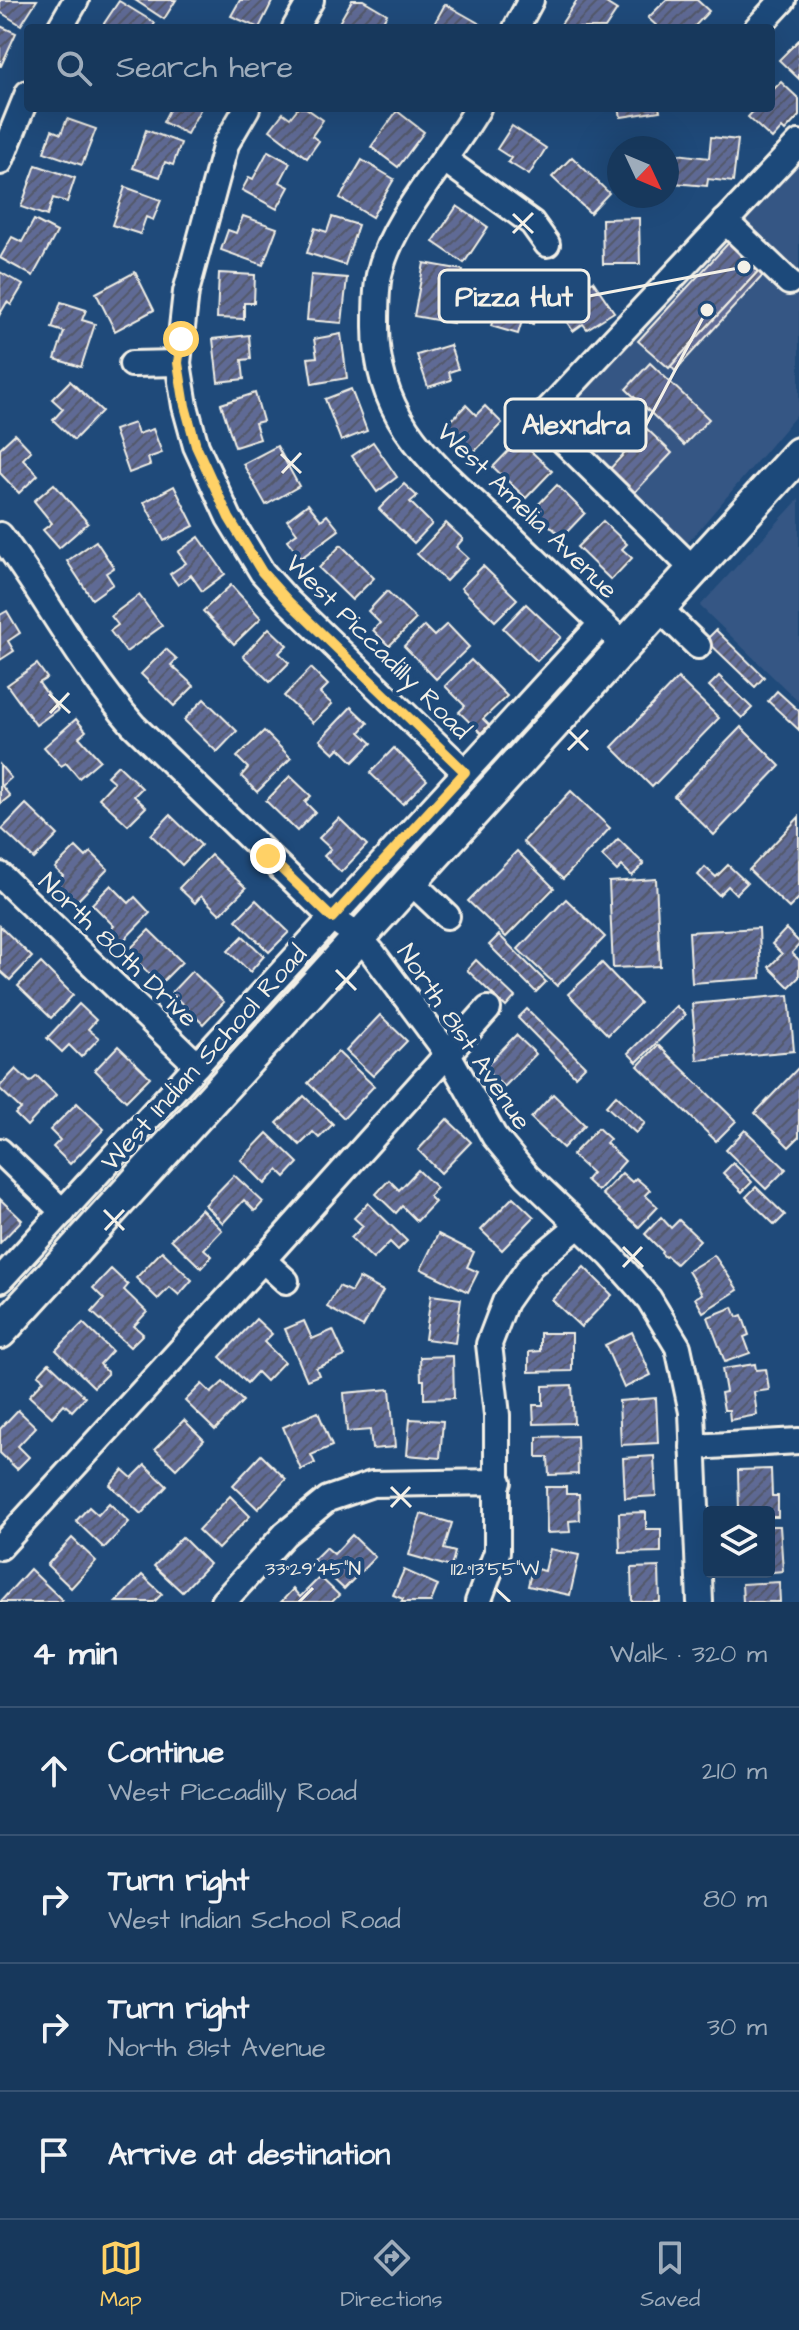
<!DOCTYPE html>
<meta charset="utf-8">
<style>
body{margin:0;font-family:"Architects Daughter",sans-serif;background:#244365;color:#f1f3f6}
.controls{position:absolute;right:24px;bottom:24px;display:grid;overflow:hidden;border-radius:8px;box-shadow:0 8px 32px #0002}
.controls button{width:72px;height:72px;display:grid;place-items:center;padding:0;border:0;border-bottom:2px solid #365272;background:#17385c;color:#f1f3f6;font:40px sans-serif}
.compass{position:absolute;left:607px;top:136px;width:72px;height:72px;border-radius:50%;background:#17385c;box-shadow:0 8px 32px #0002;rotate:134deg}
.stop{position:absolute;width:24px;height:24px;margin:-18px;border:6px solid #ffd166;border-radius:50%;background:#fff}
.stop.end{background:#ffd166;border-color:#fff;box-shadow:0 2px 8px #0008}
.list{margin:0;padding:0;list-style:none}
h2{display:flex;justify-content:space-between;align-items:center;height:104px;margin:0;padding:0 32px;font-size:34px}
h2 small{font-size:26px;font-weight:400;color:#9eacbb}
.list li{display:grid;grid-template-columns:52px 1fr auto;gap:24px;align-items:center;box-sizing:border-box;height:128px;padding:0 32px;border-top:2px solid #365272}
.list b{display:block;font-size:30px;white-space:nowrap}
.list p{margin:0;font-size:26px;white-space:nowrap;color:#9eacbb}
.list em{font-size:26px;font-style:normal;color:#9eacbb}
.icon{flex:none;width:44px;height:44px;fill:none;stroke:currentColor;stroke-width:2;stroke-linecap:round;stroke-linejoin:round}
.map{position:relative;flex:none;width:799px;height:1602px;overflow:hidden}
.search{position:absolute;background:#17385c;box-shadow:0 8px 32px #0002;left:24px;right:24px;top:24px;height:88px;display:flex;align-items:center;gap:20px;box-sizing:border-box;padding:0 28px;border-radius:8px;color:#9eacbb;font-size:30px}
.sheet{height:616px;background:#17385c}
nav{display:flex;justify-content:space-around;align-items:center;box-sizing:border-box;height:112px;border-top:2px solid #365272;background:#17385c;font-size:22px;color:#9eacbb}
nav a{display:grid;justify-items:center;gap:4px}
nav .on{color:#ffd166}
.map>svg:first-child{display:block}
</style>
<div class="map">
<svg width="799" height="1602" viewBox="0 0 799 1602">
<defs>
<pattern id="building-hatch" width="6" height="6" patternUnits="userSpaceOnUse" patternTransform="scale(2)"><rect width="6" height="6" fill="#5f6b95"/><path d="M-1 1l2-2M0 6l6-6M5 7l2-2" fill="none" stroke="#53586a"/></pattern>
</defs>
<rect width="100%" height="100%" fill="#1f4a7a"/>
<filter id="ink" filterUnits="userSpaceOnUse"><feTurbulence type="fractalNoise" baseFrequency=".0125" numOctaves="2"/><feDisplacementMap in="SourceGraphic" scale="16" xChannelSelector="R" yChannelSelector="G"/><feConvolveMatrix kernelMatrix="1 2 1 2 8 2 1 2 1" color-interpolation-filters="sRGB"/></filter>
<g filter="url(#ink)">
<!-- built -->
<g fill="#365784">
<polygon points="799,152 799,412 684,547 562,427 561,409"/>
<polygon points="799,499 799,702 700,606"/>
</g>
<!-- building -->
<g fill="url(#building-hatch)" stroke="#f4f1e8" stroke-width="2">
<polygon points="0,0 37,0 21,25 0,12"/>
<polygon points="135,0 176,0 164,19"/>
<polygon points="240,0 273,0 259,28 231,16"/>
<polygon points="352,0 363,0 387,14 379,28 336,28"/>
<polygon points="577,0 601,0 617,10 605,28 563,28 560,26"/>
<polygon points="666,0 697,0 709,11 693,28 659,28 648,18"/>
<polygon points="119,1 155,23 152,28 101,28"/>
<polygon points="445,4 482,25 480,28 432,28"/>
<polygon points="0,26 16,33 1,66 0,66"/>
<polygon points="799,40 799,79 779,60"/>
<polygon points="781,82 799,99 799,116 785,131 782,128 772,139 748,117 756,108 771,108 771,92"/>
<polygon points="170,108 201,108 187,134 163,122"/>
<polygon points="298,108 306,108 323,120 312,136 319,141 307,158 270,130 283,113 290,118"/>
<polygon points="619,108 659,108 660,111 621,117"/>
<polygon points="397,111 424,132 398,167 371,147"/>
<polygon points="67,119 96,129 82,165 44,152 52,130 61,134"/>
<polygon points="512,126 546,148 529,175 508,162 511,158 497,149"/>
<polygon points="146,130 181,143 173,165 165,162 160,177 133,168"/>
<polygon points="711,137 738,140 733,182 708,179 707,186 674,183 677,154 709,158"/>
<polygon points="268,151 290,163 280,182 289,187 277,209 242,190 249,177 253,179"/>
<polygon points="572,157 609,193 590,213 552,177"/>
<polygon points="362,160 394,179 372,217 340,198"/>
<polygon points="36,165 75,178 67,202 53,198 47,216 21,207"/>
<polygon points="125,187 161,200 153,220 146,217 140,234 112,225"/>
<polygon points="457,206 488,227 464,263 433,242"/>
<polygon points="243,216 277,228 263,265 221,250 228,230 236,233"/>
<polygon points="332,217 358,225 345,265 307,253 315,228 327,232"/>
<polygon points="639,218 640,264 603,264 602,219"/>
<polygon points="34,220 57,232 33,276 0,258 12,237 22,242"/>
<polygon points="734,237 763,266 669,368 638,341"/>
<polygon points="424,263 463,270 453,323 414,316"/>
<polygon points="763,266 767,271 675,371 671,366"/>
<polygon points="0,272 23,285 11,305 7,302 0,314"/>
<polygon points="135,272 154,310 115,331 96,293"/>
<polygon points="219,273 255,275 254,303 244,303 244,319 217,318"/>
<polygon points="311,275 347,278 342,323 307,320"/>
<polygon points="593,281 614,312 587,329 583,324 573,331 556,306"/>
<polygon points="503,286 541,297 533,324 522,321 518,334 491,326"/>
<polygon points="61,302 86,310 82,320 95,324 81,367 55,359 64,332 52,328"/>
<polygon points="341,334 347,378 312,384 308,358 317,357 314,339"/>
<polygon points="249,335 251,359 242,360 244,379 218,382 213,339"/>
<polygon points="450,345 458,369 449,372 451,380 428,387 417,355"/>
<polygon points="650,363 709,419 684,445 626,389"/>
<polygon points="70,381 102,411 74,440 53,420 63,409 52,399"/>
<polygon points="351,389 367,431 341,441 325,399"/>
<polygon points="255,393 263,421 255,423 260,439 235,447 221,404"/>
<polygon points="466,405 476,415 485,406 502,423 474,452 447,425"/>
<polygon points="134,423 138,434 153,429 162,453 148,458 150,465 129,473 114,430"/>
<polygon points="647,429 672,453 633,494 608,471"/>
<polygon points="15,434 31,451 23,459 38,475 19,493 0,473 0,448"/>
<polygon points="519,440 552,471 526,498 493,467"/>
<polygon points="373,442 397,477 377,492 352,456"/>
<polygon points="277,446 299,486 266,505 243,464"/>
<polygon points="54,484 88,523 59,548 43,530 52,523 34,501"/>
<polygon points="404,484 417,496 410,502 432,524 414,543 379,509"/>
<polygon points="557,485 585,513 562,537 533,510"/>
<polygon points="174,486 194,526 164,541 144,502"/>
<polygon points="308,504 321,520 327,515 339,530 301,558 287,540 297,533 287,520"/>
<polygon points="603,521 627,544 622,549 632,558 611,580 577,547"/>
<polygon points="446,523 463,539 456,547 468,558 446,581 417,554"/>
<polygon points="199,537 225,574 202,591 191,575 178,585 170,574 186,563 178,552"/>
<polygon points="96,541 114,568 106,573 113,584 92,599 67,561"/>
<polygon points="341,545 374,578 352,600 319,568"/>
<polygon points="483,566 517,599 495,621 461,588"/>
<polygon points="231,585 261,618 234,644 203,611"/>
<polygon points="387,591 416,619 389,646 373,630 380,623 368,611"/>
<polygon points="139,595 162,626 126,652 110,631 118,625 111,616"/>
<polygon points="526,604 561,637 537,661 503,628"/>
<polygon points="7,611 20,633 8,641 14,651 0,660 0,615"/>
<polygon points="447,624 469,647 436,679 404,646 424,626 434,636"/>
<polygon points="269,628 287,645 279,653 289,663 270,682 243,656"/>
<polygon points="716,630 764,677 755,687 706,640"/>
<polygon points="166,649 177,659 171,665 194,686 174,706 141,674"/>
<polygon points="471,660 507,696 483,719 489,725 481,733 459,712 465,706 445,686"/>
<polygon points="37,664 47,678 39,683 58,709 36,725 7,685"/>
<polygon points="311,668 328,685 320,693 332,704 313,723 284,696"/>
<polygon points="719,676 752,708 742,718 709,686"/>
<polygon points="678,678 719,718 652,787 612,747"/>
<polygon points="777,691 799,711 799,730 768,701"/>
<polygon points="204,699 237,731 217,752 184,720"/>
<polygon points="351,707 368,723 360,732 372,743 353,762 339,748 334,753 320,740"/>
<polygon points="76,719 86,731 79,737 100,760 79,778 66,763 61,766 44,747"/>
<polygon points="741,727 780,766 714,835 674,796"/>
<polygon points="264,731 291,758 257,792 241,776 248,768 237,757"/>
<polygon points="394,748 427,780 403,804 370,773"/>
<polygon points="0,765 11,778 2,786 10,796 0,804"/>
<polygon points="118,765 142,788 134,796 146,807 128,825 99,798 114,782 107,776"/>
<polygon points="290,776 311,796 305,802 315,812 297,831 266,801"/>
<polygon points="571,791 610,828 563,879 523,842"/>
<polygon points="26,804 58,835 34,859 2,829"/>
<polygon points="170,815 201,845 182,865 151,835"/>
<polygon points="799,817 799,898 789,908 749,870"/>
<polygon points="339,818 367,845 341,872 324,856 331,849 319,838"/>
<polygon points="618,839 644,864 632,876 622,866 617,871 602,856"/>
<polygon points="76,847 86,857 91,852 108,869 76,902 56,883 63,876 55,868"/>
<polygon points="517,851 554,888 506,937 468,901"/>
<polygon points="211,855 246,888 220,914 201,896 195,903 179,888"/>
<polygon points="728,865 747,883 736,894 728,886 719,895 698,875 705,867 716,877"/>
<polygon points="656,879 660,966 613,968 609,882"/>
<polygon points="111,885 129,903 135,897 150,913 120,944 108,932 114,926 92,904"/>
<polygon points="566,899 605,937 557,986 518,949"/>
<polygon points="256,900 289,932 269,952 236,920"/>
<polygon points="0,926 32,957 10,980 0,971"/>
<polygon points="759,928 761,978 692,983 689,932"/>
<polygon points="786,929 799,942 799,945 792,953 799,960 799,977 789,987 769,967 782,954 772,944"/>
<polygon points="149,930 182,962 160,984 127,952"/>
<polygon points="499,935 546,982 536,992 489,945"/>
<polygon points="243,936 264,956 250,972 228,951"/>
<polygon points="476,960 515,997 506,1007 467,970"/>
<polygon points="41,963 73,995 51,1018 18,986"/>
<polygon points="602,963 640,1003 608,1035 568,994"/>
<polygon points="192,971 224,1002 203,1024 171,993"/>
<polygon points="789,995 794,1051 697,1060 692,1004"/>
<polygon points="79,1004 96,1020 88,1029 99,1038 81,1057 69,1045 62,1052 47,1038"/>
<polygon points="676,1006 685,1015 637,1062 628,1053"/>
<polygon points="527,1009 585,1066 575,1076 518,1018"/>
<polygon points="380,1015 407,1041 373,1076 346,1051"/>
<polygon points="516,1035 536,1054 504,1087 484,1068"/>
<polygon points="658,1045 736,1121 716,1141 638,1066"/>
<polygon points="118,1046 150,1077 126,1101 95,1070"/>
<polygon points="338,1052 374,1086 344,1118 308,1083"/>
<polygon points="799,1067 799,1137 789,1147 755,1113"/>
<polygon points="16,1069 30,1082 37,1076 56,1095 27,1126 15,1114 21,1109 0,1089 0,1086"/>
<polygon points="553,1094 585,1125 563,1148 531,1118"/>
<polygon points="616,1095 645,1123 636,1133 606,1106"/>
<polygon points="304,1096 333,1124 319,1138 313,1132 300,1145 277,1123"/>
<polygon points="77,1103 104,1129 70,1164 53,1147 60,1140 50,1130"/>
<polygon points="447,1119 471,1142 441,1173 418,1150"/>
<polygon points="598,1128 610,1139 606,1143 625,1161 598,1191 586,1180 592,1173 572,1155"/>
<polygon points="745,1130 786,1169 766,1189 726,1150"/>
<polygon points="267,1133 298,1163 285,1177 278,1170 265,1184 241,1160"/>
<polygon points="733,1163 752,1182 742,1192 723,1173"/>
<polygon points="418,1170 437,1188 429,1196 435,1202 417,1221 402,1206 396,1213 376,1194 389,1180 399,1190"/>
<polygon points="622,1173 632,1182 636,1178 650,1190 645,1195 658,1207 639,1227 602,1194"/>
<polygon points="234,1175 263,1202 255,1211 244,1200 223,1223 205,1205"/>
<polygon points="756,1187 785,1215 775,1225 746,1197"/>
<polygon points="513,1197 534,1217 502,1250 481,1230"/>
<polygon points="0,1199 22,1220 0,1243"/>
<polygon points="368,1203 407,1241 398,1250 390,1242 373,1259 351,1238 363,1226 354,1218"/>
<polygon points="201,1209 222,1230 204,1249 212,1256 201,1268 171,1239"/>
<polygon points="661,1217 671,1228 679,1220 700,1240 676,1264 667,1256 665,1257 661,1253 662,1251 645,1234"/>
<polygon points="438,1234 474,1252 467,1267 478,1272 468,1292 421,1269"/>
<polygon points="162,1251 192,1280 179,1295 170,1287 158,1299 136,1278"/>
<polygon points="714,1255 738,1290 703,1312 695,1298 702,1294 688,1271"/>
<polygon points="584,1267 612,1295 581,1327 552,1300"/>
<polygon points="111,1269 128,1285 124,1290 147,1312 134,1326 143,1334 130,1347 92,1312 104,1299 93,1288"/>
<polygon points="359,1278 383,1291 363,1327 327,1307 339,1286 351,1292"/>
<polygon points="431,1295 461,1299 455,1343 425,1339"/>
<polygon points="733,1307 737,1317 742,1315 749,1335 744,1337 750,1353 725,1362 708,1317"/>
<polygon points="256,1319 272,1334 264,1342 284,1362 266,1381 257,1372 247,1383 220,1357"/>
<polygon points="304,1321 312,1339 333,1330 345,1356 316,1368 319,1375 307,1380 285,1329"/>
<polygon points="83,1323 112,1351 100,1364 108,1373 94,1387 56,1350"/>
<polygon points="632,1332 651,1375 624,1388 605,1345"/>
<polygon points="540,1333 572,1333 572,1371 529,1372 529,1352 540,1351"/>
<polygon points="453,1356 454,1398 424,1399 424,1380 421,1380 420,1357"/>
<polygon points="49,1363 85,1397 72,1411 64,1404 52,1417 29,1396 44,1380 38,1375"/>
<polygon points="755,1364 756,1370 766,1369 769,1390 754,1392 757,1415 730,1420 729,1410 724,1410 721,1393 726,1392 722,1369"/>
<polygon points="223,1382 243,1401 215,1430 185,1401 202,1384 211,1393"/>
<polygon points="572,1385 574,1423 534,1424 533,1405 543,1405 543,1386"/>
<polygon points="390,1389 395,1447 372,1449 370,1430 347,1432 344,1393"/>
<polygon points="656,1398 658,1443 621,1445 619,1401"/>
<polygon points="18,1410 36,1427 18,1446 29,1457 17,1469 0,1453 0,1429"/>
<polygon points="318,1412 332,1446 311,1455 315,1463 301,1470 283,1427"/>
<polygon points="410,1419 443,1421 440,1458 407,1455"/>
<polygon points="184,1420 204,1440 176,1469 155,1449"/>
<polygon points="577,1436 578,1474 549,1475 548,1457 537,1457 537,1437"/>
<polygon points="261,1455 286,1479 258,1509 233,1485"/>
<polygon points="654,1456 656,1496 625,1498 623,1458"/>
<polygon points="145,1465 167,1486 141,1514 110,1485 123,1470 132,1478"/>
<polygon points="771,1469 772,1496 778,1496 778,1517 769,1517 769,1512 739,1512 738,1470"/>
<polygon points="546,1487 566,1487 566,1494 579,1494 580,1520 569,1521 570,1532 547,1533"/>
<polygon points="230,1496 250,1516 218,1549 198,1530"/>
<polygon points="109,1503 129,1522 104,1548 76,1521 89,1507 98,1515"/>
<polygon points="646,1512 646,1529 661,1529 661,1552 620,1553 619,1513"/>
<polygon points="421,1514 452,1523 444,1549 455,1552 451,1567 409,1555"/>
<polygon points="769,1526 780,1526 783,1571 740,1575 740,1572 769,1572"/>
<polygon points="352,1535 375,1557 344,1589 313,1560 326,1547 334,1554"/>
<polygon points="182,1537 209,1564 182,1592 154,1566"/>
<polygon points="72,1538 96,1561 71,1588 47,1565"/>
<polygon points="550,1549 579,1555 570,1595 528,1586 532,1568 545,1571"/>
<polygon points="659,1567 660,1602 632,1602 631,1568"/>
<polygon points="30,1569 62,1600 60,1602 0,1602"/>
<polygon points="404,1570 438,1585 431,1602 401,1602 403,1599 393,1595"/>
<polygon points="142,1575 162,1594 154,1602 116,1602"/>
<polygon points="320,1577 339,1595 332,1602 281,1602 293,1589 300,1597"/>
<polygon points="779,1582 780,1602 743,1602 742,1584"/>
</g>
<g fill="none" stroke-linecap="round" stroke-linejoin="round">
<!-- minor casing -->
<g stroke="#f4f1e8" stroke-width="30">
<g id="minor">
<polyline points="60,28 76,0"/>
<polyline points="295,28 311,0"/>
<polyline points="516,28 531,0"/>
<polyline points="757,28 783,0"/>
<polyline points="247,108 226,144 186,292 178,363 185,406 196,446 229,518 262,572 289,602 465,772"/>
<path d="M478,108C448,161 392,217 379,275C376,290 376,308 376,324C375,422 436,466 502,528C538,563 575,598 612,633"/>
<polyline points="445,160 532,223 547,244"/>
<polyline points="0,162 28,93"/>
<polyline points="725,221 789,282"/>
<polyline points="132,364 178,363"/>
<path d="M0,535C47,598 81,666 133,725L332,918L359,937L372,952L448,1054L494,1136L527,1176L611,1256L649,1299L678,1347L692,1412L700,1602"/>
<polyline points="694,570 549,427 549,409 799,143"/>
<polyline points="659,608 698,646"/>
<polyline points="0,875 197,1065"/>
<polyline points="410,881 447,916"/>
<polyline points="0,1151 63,1212"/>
<polyline points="263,1260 286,1281"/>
<polyline points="0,1280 602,623"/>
<polyline points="693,1447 799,1441"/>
<polyline points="0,1547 263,1260 488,1009"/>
<polyline points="223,1602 285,1534 328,1499 372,1484 499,1482"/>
<polyline points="478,1602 497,1552 497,1415 489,1344 505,1302 531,1265 578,1226"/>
</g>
</g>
<!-- major casing -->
<g stroke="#f4f1e8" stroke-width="38">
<polyline id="major" points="0,1332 799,454"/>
</g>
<!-- minor -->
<use href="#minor" stroke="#1f4a7a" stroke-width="24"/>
<!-- major -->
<use href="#major" stroke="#1f4a7a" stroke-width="32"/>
</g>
</g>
<g fill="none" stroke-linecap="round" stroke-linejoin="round" filter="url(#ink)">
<!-- route -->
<polyline stroke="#ffd166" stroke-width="10" points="181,339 178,363 185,406 196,446 229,518 262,572 289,602 465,772 332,918 268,856"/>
</g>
<!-- ticks -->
<path fill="none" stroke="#f4f1e8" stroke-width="3" d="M513,214L533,233M513,233L533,213M281,454L301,473M282,473L301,453M49,694L70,713M50,713L69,693M568,730L588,750M568,750L588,730M336,970L356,990M336,990L356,970M104,1210L124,1230M105,1230L124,1210M623,1247L643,1267M623,1267L642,1247M391,1487L411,1507M391,1507L410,1487M495,1588L510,1602M299,1602L313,1588"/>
<g text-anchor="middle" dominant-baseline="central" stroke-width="8" stroke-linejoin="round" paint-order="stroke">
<!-- street labels -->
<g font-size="26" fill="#f4f1e8" stroke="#1f4a7a">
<text transform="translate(527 511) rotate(44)">West Amelia Avenue</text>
<text transform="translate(378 647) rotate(45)">West Piccadilly Road</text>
<text transform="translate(118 950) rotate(44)">North 80th Drive</text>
<text transform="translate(464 1037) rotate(56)">North 81st Avenue</text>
<text transform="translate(204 1058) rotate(-48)">West Indian School Road</text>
</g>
</g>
<g font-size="20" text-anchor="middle" fill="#f4f1e8" stroke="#1f4a7a" stroke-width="8" stroke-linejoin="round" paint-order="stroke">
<text x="313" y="1575">33°29'45"N</text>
<text x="495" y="1575">112°13'55"W</text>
</g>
<!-- callouts -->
<path fill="none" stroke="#f4f1e8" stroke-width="3" d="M744 267L589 296M707 310L646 425"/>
<g fill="#f4f1e8" stroke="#1f4a7a" stroke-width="3">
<circle cx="744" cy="267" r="8"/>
<circle cx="707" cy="310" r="8"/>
</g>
<g fill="#1f4a7a" stroke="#f4f1e8" stroke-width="3">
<rect x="439" y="270" width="150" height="52" rx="8"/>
<rect x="505" y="399" width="141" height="52" rx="8"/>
</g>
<g font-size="28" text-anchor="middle" font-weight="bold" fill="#f4f1e8">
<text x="514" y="306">Pizza Hut</text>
<text x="576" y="434">Alexndra</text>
</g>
</svg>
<div class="controls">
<button><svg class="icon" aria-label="layers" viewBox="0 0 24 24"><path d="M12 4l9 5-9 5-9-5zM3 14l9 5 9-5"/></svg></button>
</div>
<svg class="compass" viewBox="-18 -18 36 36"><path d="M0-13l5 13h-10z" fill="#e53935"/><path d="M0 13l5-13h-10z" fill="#9eacbb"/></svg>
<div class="stop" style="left:181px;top:339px"></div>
<div class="stop end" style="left:268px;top:856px"></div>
<div class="search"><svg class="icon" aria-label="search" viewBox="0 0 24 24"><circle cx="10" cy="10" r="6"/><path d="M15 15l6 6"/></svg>Search here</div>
</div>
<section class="sheet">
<h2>4 min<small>Walk · 320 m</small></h2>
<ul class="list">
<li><svg class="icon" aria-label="ahead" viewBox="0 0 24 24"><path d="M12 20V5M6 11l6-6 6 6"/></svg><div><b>Continue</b><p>West Piccadilly Road</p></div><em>210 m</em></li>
<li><svg class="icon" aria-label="right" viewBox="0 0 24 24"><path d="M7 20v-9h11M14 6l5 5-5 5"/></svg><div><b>Turn right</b><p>West Indian School Road</p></div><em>80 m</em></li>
<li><svg class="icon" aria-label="right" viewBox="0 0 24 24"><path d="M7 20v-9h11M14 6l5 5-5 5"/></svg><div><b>Turn right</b><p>North 81st Avenue</p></div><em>30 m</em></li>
<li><svg class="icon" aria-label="arrive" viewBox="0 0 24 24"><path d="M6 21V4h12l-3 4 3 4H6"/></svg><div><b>Arrive at destination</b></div></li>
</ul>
</section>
<nav>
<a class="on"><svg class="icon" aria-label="map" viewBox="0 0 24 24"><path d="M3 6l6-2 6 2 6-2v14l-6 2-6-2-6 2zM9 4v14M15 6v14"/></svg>Map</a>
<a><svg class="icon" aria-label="directions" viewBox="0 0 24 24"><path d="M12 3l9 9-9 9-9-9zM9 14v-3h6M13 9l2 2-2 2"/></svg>Directions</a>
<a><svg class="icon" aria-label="saved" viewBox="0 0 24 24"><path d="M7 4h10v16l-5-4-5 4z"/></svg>Saved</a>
</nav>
